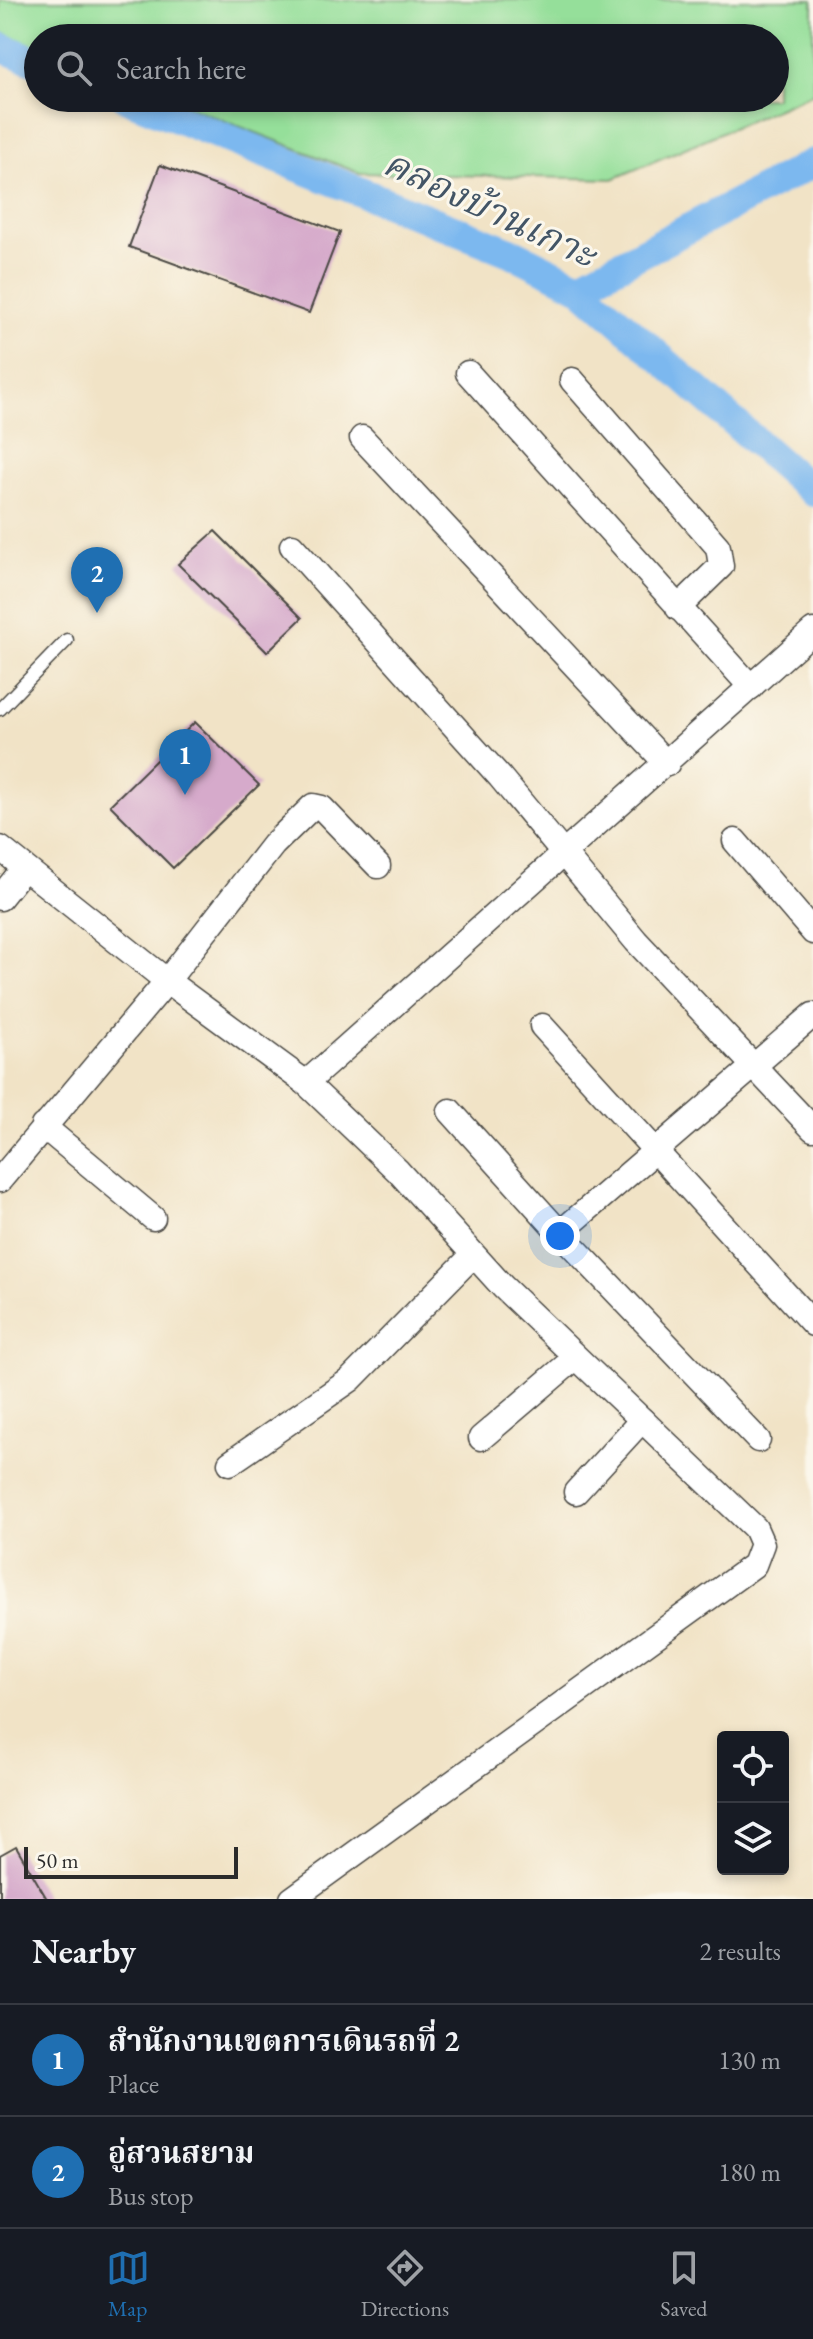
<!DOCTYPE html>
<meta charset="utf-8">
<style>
body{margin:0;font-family:"EB Garamond","Noto Serif Thai",serif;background:#242831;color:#f1f3f6}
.controls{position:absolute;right:24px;bottom:24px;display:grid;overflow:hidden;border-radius:8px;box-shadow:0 4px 12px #0003}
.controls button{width:72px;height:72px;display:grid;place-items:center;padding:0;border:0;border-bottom:2px solid #363941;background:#171b24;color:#f1f3f6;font:40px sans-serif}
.scale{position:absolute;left:24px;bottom:20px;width:214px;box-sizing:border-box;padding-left:8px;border:4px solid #2b2b2b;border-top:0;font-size:22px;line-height:28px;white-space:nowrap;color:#2b2b2b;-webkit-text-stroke:6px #fbf7ec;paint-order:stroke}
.you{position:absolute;left:560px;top:1236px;width:28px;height:28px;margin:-20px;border:6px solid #fff;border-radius:50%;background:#1a73e8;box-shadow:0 0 0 12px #1a73e833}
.badge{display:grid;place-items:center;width:52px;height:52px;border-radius:50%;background:#1f6fb2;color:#fff;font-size:26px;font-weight:700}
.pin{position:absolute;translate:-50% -66px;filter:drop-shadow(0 2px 4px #0008)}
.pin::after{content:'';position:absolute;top:42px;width:28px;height:24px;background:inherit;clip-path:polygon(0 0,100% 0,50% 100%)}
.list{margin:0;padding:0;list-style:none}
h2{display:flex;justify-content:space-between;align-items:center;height:104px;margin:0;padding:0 32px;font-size:34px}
h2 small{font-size:26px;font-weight:400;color:#9ea1a6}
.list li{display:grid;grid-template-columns:52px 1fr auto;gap:24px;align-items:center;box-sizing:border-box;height:112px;padding:0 32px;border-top:2px solid #363941}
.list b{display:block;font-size:30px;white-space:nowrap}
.list p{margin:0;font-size:26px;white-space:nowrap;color:#9ea1a6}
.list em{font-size:26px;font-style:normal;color:#9ea1a6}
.icon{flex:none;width:44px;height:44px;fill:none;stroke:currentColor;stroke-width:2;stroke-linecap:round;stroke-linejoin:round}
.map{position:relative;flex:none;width:813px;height:1899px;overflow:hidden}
.search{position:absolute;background:#171b24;box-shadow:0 4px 12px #0003;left:24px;right:24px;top:24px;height:88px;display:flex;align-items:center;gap:20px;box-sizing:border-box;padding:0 28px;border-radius:44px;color:#9ea1a6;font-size:30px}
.sheet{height:328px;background:#171b24}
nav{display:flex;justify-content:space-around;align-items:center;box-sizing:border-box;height:112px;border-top:2px solid #363941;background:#171b24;font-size:22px;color:#9ea1a6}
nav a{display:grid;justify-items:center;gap:4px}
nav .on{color:#1f6fb2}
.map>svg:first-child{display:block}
</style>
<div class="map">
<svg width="813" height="1899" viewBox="0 0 813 1899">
<rect width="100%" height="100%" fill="#fbf7ec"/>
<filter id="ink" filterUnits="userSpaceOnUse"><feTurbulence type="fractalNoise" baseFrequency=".0125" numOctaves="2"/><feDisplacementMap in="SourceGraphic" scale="16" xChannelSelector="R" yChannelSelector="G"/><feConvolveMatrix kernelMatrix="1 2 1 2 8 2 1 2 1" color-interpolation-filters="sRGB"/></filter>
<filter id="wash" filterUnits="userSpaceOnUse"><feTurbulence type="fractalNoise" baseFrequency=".006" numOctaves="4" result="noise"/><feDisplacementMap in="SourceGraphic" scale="32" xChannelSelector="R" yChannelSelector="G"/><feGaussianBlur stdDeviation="1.8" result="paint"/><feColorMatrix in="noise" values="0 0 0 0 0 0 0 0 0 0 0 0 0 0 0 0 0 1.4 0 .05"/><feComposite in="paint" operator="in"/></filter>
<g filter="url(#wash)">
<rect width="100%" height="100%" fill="#f1e3c6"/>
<!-- green -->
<polygon fill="#95df9a" stroke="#608562" stroke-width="2" points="0,0 813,0 813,93 613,179 359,173 167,98 775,98 775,38 38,38 38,47 0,32"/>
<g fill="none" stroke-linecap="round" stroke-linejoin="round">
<!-- canal -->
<g stroke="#7cb8ef" stroke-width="30">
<polyline points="0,47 38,62"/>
<polyline points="127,98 515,254 579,286 813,492"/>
<polyline points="579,286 813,163"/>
</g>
</g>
<g id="blocks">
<!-- building -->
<g fill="#d6aacb">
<polygon points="160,165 340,232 309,313 129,247"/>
<polygon points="215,531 302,618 267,652 178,564"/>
<polygon points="195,722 259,785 173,868 110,805"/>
<polygon points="16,1846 47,1899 0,1899 0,1855"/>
</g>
</g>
</g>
<g filter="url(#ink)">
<use href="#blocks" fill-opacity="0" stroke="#494742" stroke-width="2"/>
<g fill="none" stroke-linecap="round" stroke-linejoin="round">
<!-- service casing -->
<g stroke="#494742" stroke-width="15">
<polyline id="service" points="0,709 67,640"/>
</g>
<!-- minor casing -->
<g stroke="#494742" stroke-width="27">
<g id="minor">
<polyline points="468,373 751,687"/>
<polyline points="572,380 718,547 721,566 678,608"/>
<polyline points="362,438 667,764"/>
<polyline points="292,546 500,777 636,941 813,1129"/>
<polyline points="735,841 813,932"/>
<polyline points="0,848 167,981 306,1083 398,1171 503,1287 755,1528 762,1544 754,1565 292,1899"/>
<polyline points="0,898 24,868"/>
<polyline points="542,1026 813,1324"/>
<polyline points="306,1083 813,631"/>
<polyline points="450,1111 560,1233 758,1440"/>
<polyline points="43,1126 153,1218"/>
<polyline points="0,1180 167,981 273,845 313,806 322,808 378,866"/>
<polyline points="560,1233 813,1015"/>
<polyline points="481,1438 575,1358"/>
<polyline points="230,1463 350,1380 473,1255"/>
<polyline points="576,1492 642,1420"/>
</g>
</g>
<!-- service -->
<use href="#service" stroke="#fff" stroke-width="12"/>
<!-- minor -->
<use href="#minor" stroke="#fff" stroke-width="24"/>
</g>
</g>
<g text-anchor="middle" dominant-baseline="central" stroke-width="6" stroke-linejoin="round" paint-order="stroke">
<!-- water labels -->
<g font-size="38" font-style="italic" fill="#435566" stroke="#fbf7ec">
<text transform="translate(490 208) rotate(25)">คลองบ้านเกาะ</text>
</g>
</g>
</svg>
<div class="controls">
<button><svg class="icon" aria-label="locate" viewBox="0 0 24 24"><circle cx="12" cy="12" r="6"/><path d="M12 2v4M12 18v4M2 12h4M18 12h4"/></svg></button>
<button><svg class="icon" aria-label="layers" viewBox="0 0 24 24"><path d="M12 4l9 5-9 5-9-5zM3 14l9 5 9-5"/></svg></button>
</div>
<div class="scale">50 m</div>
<div class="you"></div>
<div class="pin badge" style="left:185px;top:795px">1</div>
<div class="pin badge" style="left:97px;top:613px">2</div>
<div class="search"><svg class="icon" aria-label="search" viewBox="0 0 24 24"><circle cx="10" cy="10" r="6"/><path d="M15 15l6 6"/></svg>Search here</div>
</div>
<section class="sheet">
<h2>Nearby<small>2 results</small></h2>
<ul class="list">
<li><span class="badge">1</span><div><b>สำนักงานเขตการเดินรถที่ 2</b><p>Place</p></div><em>130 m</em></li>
<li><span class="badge">2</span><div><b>อู่สวนสยาม</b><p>Bus stop</p></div><em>180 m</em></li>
</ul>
</section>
<nav>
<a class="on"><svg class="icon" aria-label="map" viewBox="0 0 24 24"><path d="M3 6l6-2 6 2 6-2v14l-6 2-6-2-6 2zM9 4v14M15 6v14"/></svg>Map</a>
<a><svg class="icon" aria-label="directions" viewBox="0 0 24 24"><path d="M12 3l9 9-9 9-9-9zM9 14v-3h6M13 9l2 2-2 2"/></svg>Directions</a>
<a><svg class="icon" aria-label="saved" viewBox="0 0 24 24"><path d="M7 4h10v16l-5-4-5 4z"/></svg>Saved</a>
</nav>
